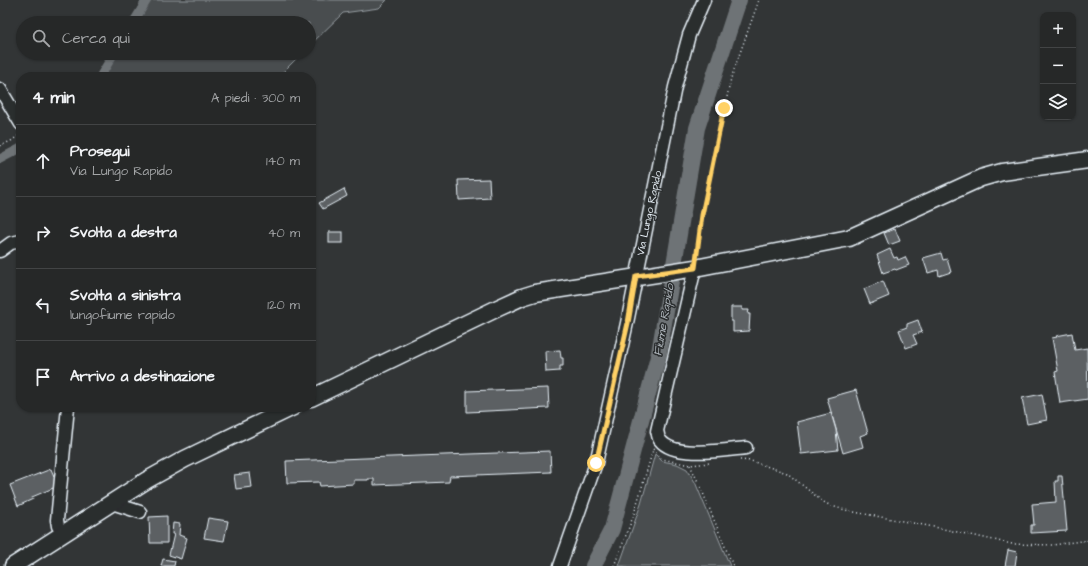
<!DOCTYPE html>
<html lang="it">
<meta charset="utf-8">
<style>
body{margin:0;font-family:"Architects Daughter",sans-serif;background:#323434;color:#f1f3f6}
.controls{position:absolute;right:12px;top:12px;display:grid;overflow:hidden;border-radius:8px;box-shadow:0 1px 3px #0004}
.controls button{width:36px;height:36px;display:grid;place-items:center;padding:0;border:0;border-bottom:1px solid #424445;background:#262828;color:#f1f3f6;font:20px sans-serif}
.stop{position:absolute;width:12px;height:12px;margin:-9px;border:3px solid #ffd166;border-radius:50%;background:#fff}
.stop.end{background:#ffd166;border-color:#fff;box-shadow:0 1px 4px #0008}
.list{margin:0;padding:0;list-style:none}
h2{display:flex;justify-content:space-between;align-items:center;height:52px;margin:0;padding:0 16px;font-size:17px}
h2 small{font-size:13px;font-weight:400;color:#a4a6a8}
.list li{display:grid;grid-template-columns:26px 1fr auto;gap:12px;align-items:center;box-sizing:border-box;height:72px;padding:0 16px;border-top:1px solid #424445}
.list b{display:block;font-size:15px;white-space:nowrap}
.list p{margin:0;font-size:13px;white-space:nowrap;color:#a4a6a8}
.list em{font-size:13px;font-style:normal;color:#a4a6a8}
.icon{flex:none;width:22px;height:22px;fill:none;stroke:currentColor;stroke-width:2;stroke-linecap:round;stroke-linejoin:round}
.map{position:relative;flex:none;width:1088px;height:566px;overflow:hidden}
.search{position:absolute;background:#262828;box-shadow:0 1px 3px #0004;left:16px;top:16px;width:300px;height:44px;display:flex;align-items:center;gap:10px;box-sizing:border-box;padding:0 14px;border-radius:22px;color:#a4a6a8;font-size:15px}
.panel{position:absolute;background:#262828;box-shadow:0 1px 3px #0004;left:16px;top:72px;width:300px;height:340px;border-radius:16px}
.map>svg:first-child{display:block}
</style>
<div class="map">
<svg width="1088" height="566" viewBox="0 0 1088 566">
<rect width="100%" height="100%" fill="#323536"/>
<filter id="ink" filterUnits="userSpaceOnUse"><feTurbulence type="fractalNoise" baseFrequency=".025" numOctaves="2"/><feDisplacementMap in="SourceGraphic" scale="8" xChannelSelector="R" yChannelSelector="G"/><feConvolveMatrix kernelMatrix="1 2 1 2 8 2 1 2 1" color-interpolation-filters="sRGB"/></filter>
<g filter="url(#ink)">
<!-- green -->
<g fill="#494d4f" stroke="#989fa4">
<polygon points="142,0 387,0 379,8 343,13 309,46 309,23 130,23"/>
<polygon points="115,53 302,53 278,77 103,77"/>
<polygon points="655,454 662,461 677,464 687,469 695,482 730,566 619,566 641,504"/>
</g>
<g fill="none" stroke-linecap="round" stroke-linejoin="round">
<!-- canal -->
<g stroke="#6e7376" stroke-width="9">
<polyline points="133,23 147,0"/>
<polyline points="100,77 114,53"/>
<polyline points="0,159 21,148"/>
</g>
<!-- river -->
<polyline stroke="#6e7376" stroke-width="16" points="593,566 612,529 659,353 697,128 739,0"/>
</g>
<!-- building -->
<g fill="#5c6063" stroke="#e8f1f8">
<polygon points="489,179 490,198 459,200 458,180"/>
<polygon points="344,189 347,196 323,209 319,203"/>
<polygon points="895,229 900,241 889,245 884,233"/>
<rect x="329" y="232" width="14" height="11"/>
<polygon points="890,249 894,258 897,257 898,260 905,257 909,265 896,270 895,269 883,273 877,255"/>
<polygon points="941,253 943,260 947,259 951,272 939,276 938,270 928,273 923,258"/>
<polygon points="883,281 889,296 870,304 864,289"/>
<polygon points="731,307 742,307 742,310 749,310 748,314 750,314 749,331 733,332 733,321 731,321"/>
<polygon points="918,320 922,332 913,335 917,344 906,348 899,330 907,327 907,324"/>
<polygon points="1072,333 1075,350 1087,348 1088,399 1060,403 1055,372 1058,371 1052,338 1057,337 1056,336"/>
<polygon points="560,350 561,358 563,358 563,366 560,366 560,371 546,372 545,351"/>
<polygon points="548,388 549,408 467,412 467,391"/>
<polygon points="856,390 868,433 860,436 863,447 843,453 827,398"/>
<polygon points="1042,394 1047,420 1027,424 1022,398"/>
<polygon points="831,413 836,430 838,450 801,454 797,422"/>
<polygon points="550,451 551,472 450,476 449,482 374,485 374,479 368,479 368,480 354,480 354,484 320,486 319,482 287,483 286,461"/>
<polygon points="51,469 58,486 32,497 33,499 18,506 10,485"/>
<polygon points="250,473 252,487 236,489 234,475"/>
<polygon points="1058,476 1062,476 1067,531 1031,533 1031,525 1034,525 1032,504 1056,502 1055,481 1058,481"/>
<polygon points="167,516 167,543 150,543 149,517"/>
<polygon points="208,518 228,521 224,541 204,538"/>
<polygon points="173,523 180,524 179,535 187,538 181,559 169,555 174,534 172,534"/>
<polygon points="1008,550 1017,552 1015,566 1005,566"/>
<polygon points="163,559 175,561 174,566 161,566"/>
</g>
<g fill="none" stroke-linecap="round" stroke-linejoin="round">
<!-- minor casing -->
<g stroke="#e8f1f8" stroke-width="15">
<g id="minor">
<polyline points="0,89 21,124"/>
<polyline points="0,251 11,243 21,241"/>
<path d="M695,268L657,431C658,433 658,438 660,440C674,459 725,450 746,448"/>
<polyline points="112,503 140,512"/>
<polyline points="63,534 58,526 57,520 68,407"/>
<polyline points="560,566 596,463 627,323 675,87 689,35 704,0"/>
</g>
</g>
<!-- major casing -->
<g stroke="#e8f1f8" stroke-width="19">
<g id="major">
<polyline points="311,398 498,308 522,297 535,293 695,268 849,238 981,178 1002,172 1088,160"/>
<polyline points="13,566 147,480 185,459 293,407"/>
</g>
</g>
<!-- path -->
<g stroke="#e8f1f8" stroke-width="1.5" stroke-dasharray="1 3" stroke-linecap="butt">
<polyline points="0,146 11,141 21,134"/>
<polyline points="697,254 702,215 731,78 759,0"/>
<polyline points="653,449 662,459 690,465 710,463"/>
<polyline points="740,460 751,461 787,473 822,501 831,506 849,511 934,527 1012,544 1053,545 1088,540"/>
<polyline points="690,465 701,488 733,566"/>
<polyline points="614,566 633,517 653,450"/>
</g>
<!-- minor -->
<use href="#minor" stroke="#2a2d2e" stroke-width="12"/>
<!-- major -->
<use href="#major" stroke="#2a2d2e" stroke-width="16"/>
</g>
</g>
<g fill="none" stroke-linecap="round" stroke-linejoin="round" filter="url(#ink)">
<!-- route -->
<polyline stroke="#ffd166" stroke-width="5" points="596,463 628,323 636,276 695,268 702,215 724,108"/>
</g>
<g text-anchor="middle" dominant-baseline="central" stroke-width="3" stroke-linejoin="round" paint-order="stroke">
<!-- street labels -->
<g font-size="11" fill="#e8f1f8" stroke="#2a2d2e">
<text transform="translate(649 213) rotate(-78)">Via Lungo Rapido</text>
</g>
<!-- water labels -->
<g font-size="12" font-style="italic" fill="#b1b8be" stroke="#2a2d2e">
<text transform="translate(664 320) rotate(-80)">Fiume Rapido</text>
</g>
</g>
</svg>
<div class="controls">
<button>+</button>
<button>−</button>
<button><svg class="icon" aria-label="layers" viewBox="0 0 24 24"><path d="M12 4l9 5-9 5-9-5zM3 14l9 5 9-5"/></svg></button>
</div>
<div class="stop" style="left:596px;top:463px"></div>
<div class="stop end" style="left:724px;top:108px"></div>
<div class="search"><svg class="icon" aria-label="search" viewBox="0 0 24 24"><circle cx="10" cy="10" r="6"/><path d="M15 15l6 6"/></svg>Cerca qui</div>
<section class="panel">
<h2>4 min<small>A piedi · 300 m</small></h2>
<ul class="list">
<li><svg class="icon" aria-label="ahead" viewBox="0 0 24 24"><path d="M12 20V5M6 11l6-6 6 6"/></svg><div><b>Prosegui</b><p>Via Lungo Rapido</p></div><em>140 m</em></li>
<li><svg class="icon" aria-label="right" viewBox="0 0 24 24"><path d="M7 20v-9h11M14 6l5 5-5 5"/></svg><div><b>Svolta a destra</b></div><em>40 m</em></li>
<li><svg class="icon" aria-label="left" viewBox="0 0 24 24"><path d="M17 20v-9H6M10 6l-5 5 5 5"/></svg><div><b>Svolta a sinistra</b><p>lungofiume rapido</p></div><em>120 m</em></li>
<li><svg class="icon" aria-label="arrive" viewBox="0 0 24 24"><path d="M6 21V4h12l-3 4 3 4H6"/></svg><div><b>Arrivo a destinazione</b></div></li>
</ul>
</section>
</div>
